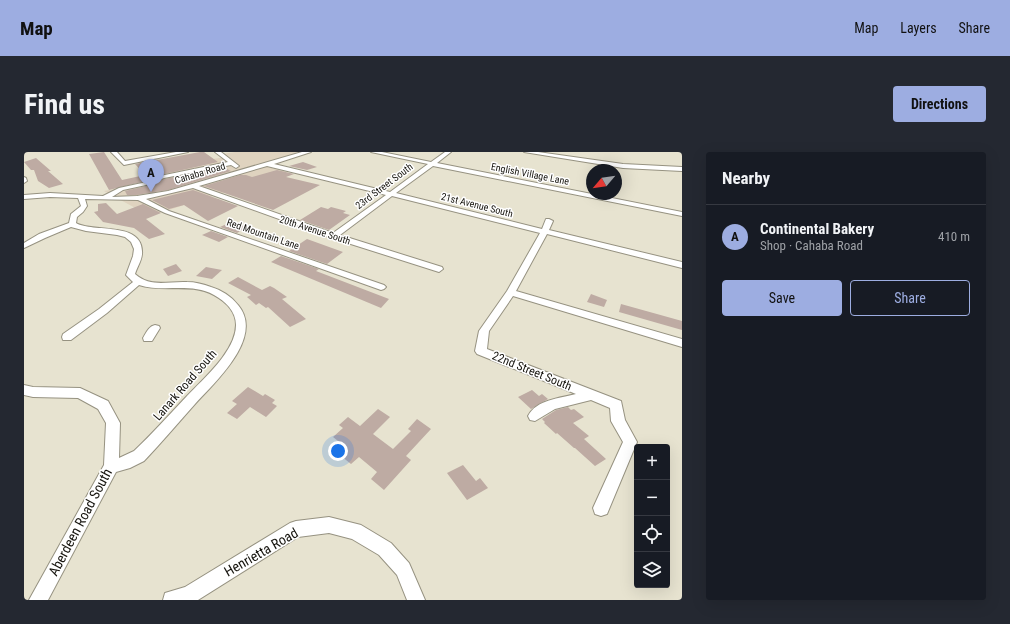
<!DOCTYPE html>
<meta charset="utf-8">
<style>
body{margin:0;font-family:"Roboto Condensed",sans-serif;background:#242831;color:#f1f3f6}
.controls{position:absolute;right:12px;bottom:12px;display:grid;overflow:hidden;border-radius:4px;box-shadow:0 4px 16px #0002}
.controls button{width:36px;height:36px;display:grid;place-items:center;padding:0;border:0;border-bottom:1px solid #363941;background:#171b24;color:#f1f3f6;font:20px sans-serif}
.compass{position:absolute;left:562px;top:12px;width:36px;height:36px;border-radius:50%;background:#171b24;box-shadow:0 4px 16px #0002;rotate:241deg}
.you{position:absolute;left:314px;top:299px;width:14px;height:14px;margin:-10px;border:3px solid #fff;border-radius:50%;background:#1a73e8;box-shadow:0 0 0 6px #1a73e833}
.badge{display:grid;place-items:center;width:26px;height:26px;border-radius:50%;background:#9dade1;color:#111;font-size:13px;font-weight:700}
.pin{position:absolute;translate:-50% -33px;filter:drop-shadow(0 1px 2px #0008)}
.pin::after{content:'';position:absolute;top:21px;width:14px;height:12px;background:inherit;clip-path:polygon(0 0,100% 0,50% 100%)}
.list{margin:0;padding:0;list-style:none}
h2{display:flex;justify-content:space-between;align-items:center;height:52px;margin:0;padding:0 16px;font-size:17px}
h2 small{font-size:13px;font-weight:400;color:#9ea1a6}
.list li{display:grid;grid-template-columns:26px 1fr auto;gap:12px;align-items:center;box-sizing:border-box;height:64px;padding:0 16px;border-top:1px solid #363941}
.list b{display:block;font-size:15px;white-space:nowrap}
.list p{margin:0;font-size:13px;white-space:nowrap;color:#9ea1a6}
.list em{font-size:13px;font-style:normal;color:#9ea1a6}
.actions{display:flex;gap:8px;padding:12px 16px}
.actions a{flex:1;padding:9px 0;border:1px solid #9dade1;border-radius:4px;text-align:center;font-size:14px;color:#9dade1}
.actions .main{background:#9dade1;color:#111}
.icon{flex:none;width:22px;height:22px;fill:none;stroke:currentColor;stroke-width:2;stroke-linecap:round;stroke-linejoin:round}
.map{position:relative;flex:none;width:658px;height:448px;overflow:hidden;border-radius:4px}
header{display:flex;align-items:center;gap:24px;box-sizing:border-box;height:56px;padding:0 20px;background:#9dade1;color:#111}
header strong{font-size:19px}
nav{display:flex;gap:22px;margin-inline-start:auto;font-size:14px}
.intro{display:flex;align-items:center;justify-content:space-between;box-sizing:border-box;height:96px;padding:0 24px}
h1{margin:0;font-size:28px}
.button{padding:10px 18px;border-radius:4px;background:#9dade1;color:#111;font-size:14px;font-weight:700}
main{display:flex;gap:24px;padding:0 24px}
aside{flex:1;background:#171b24;border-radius:4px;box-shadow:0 4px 16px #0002}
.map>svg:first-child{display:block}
</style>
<header>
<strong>Map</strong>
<nav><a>Map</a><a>Layers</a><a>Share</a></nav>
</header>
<div class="intro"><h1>Find us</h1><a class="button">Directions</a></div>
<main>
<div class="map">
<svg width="658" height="448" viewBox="0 0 658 448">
<rect width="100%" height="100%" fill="#e7e3d0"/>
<!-- commercial -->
<polygon fill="#dfd3bf" points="211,0 272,0 275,2 243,12 244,15 263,20 126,64 80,39 121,31 133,25 128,19 200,5 198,2"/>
<!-- building -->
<g fill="#beaba3">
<polygon points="80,0 98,28 121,23 111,12 176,0 180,0 194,10 136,23 118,30 85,38 65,2"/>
<polygon points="12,6 27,19 24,19 39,32 25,36 14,29 10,18 7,18 0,10"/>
<polygon points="279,10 293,15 283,18 265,14"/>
<polygon points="201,16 207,19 144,38 112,43 103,43 101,39 122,34 140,27"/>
<polygon points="253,18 270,22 262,25 296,33 249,58 180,34 216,23 222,23 228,25"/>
<polygon points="169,38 214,54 184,69 160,53 145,57 128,48"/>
<polygon points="82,51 93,62 119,52 137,61 122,67 141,82 125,87 110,76 79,70 70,60 74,59 74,52"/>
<polygon points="297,55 304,57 307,55 322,59 319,61 326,63 305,78 276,68"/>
<polygon points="207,70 223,75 213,81 196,75"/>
<polygon points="187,79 204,85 195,90 178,83"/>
<polygon points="283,87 319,100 303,112 265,99"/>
<polygon points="257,104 295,117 292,119 365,147 357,156 247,110"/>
<polygon points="152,112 158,119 144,124 139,117"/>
<polygon points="182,115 198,118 188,127 172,124"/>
<polygon points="214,125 238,138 246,134 250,136 263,145 258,147 282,167 266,175 244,155 242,156 235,151 232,153 223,145 227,143 204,131"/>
<polygon points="567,142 583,148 580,155 563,150"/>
<polygon points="597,152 658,169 658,178 595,160"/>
<polygon points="224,235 239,244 241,242 251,248 248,251 253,254 242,265 226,255 213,267 203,261 213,252 208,249"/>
<polygon points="508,238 515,244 518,242 524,247 507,257 494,245"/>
<polygon points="544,255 547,258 550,257 560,265 549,271 565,284 560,287 582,307 571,314 551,296 550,296 533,281 532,282 520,271 521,270 518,267 532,258"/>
<polygon points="354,257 366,265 349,282 369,297 387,279 384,277 393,267 407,277 382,304 387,308 360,338 347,327 353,320 335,305 327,312 307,296 314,289 309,285 319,276 315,273 324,265 336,274"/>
<polygon points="439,313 452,329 456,326 464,336 443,348 423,321"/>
</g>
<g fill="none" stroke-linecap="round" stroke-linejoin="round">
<!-- minor casing -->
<g stroke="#969281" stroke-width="2">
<g id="minor">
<polygon points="87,0 93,0 101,9 152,0 164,0 100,13"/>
<path d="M191,0H197L215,14L212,16L207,13L140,26L122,33L99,38L88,45L113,44L144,39L278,0H287L250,12L366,40L404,12L347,0H358L407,10L421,0H427L413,11L658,60V64L409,14L372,41L518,77L522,67H525L529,69L525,78L658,110V116L523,82L492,139L658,187V195L489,144L465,179L463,197L597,249L601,268L613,290L583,362L577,364L571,362L569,356L599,290L587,269L586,256L567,248L531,257L511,269L506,268L504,264C512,248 536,246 552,242L453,202L451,199L455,179L483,139L516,81L368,44L316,83L418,115L419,117L415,120L311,87H306L305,85L169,36L122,47L145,59L360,133L362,135L360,137L357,138L141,61L114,48L61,47L63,54L59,60L53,65L52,71C69,81 117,69 118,99C119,107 113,115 111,122C127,136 144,129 163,130C171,130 179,132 187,135C197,138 207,144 214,153C241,185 191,230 171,252C154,271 138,290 120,309L106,316L92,320L24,448H5L80,313L82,271L74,257L54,246L9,245L0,243V233L9,235L56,236L84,249L96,271L95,306L110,299C128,282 145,263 163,244C179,227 212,199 212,173C212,159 201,149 190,143C166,130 140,141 115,133L83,161L47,188H39L38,185L39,182L75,157L109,130L102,123L109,104L110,97L107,90L101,85L93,83L62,79L47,75L21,86L0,96V91L15,82L45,71L47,62L57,54L54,46L26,45L0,47V43L26,41L79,44L95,36L118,31L136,24L204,10ZM243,14L362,43L309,81L175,34Z"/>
<polygon points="500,0 514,0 599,12 658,15 658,19 599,16"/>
<polygon points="0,25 2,26 3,29 0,31"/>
<path d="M131,173L135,174L136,176L128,189H120L119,186C122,181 125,174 131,173Z"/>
<polygon points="305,365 337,373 367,391 385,411 401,448 383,448 373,423 355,403 328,387 305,381 274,385 174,448 139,448 141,441 161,435 266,371 272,369"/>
</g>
</g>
<!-- minor -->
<use href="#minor" fill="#fff" fill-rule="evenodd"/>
</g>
<g text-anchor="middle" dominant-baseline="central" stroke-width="3" stroke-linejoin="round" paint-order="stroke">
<!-- far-street labels -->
<g font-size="10" fill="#16140e" stroke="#fff">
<text transform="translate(176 21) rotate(-17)">Cahaba Road</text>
<text transform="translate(506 22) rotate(11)">English Village Lane</text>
<text transform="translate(360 34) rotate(-37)">23rd Street South</text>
<text transform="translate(453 53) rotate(14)">21st Avenue South</text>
<text transform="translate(291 78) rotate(18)">20th Avenue South</text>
<text transform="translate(239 82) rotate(19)">Red Mountain Lane</text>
</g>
<!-- street labels -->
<g font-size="12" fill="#16140e" stroke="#fff">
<text transform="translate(508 219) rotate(22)">22nd Street South</text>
<text transform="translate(161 233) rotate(-49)">Lanark Road South</text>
</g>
<!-- near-street labels -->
<g font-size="14" fill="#16140e" stroke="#fff">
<text transform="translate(56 370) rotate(-62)">Aberdeen Road South</text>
<text transform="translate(237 400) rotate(-30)">Henrietta Road</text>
</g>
</g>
</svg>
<div class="controls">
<button>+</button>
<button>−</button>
<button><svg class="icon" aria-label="locate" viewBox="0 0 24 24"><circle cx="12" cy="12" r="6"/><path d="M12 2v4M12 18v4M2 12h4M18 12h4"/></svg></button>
<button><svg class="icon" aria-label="layers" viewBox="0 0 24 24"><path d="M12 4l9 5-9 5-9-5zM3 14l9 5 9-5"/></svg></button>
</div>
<svg class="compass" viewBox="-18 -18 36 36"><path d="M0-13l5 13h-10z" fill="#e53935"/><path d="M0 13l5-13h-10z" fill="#9ea1a6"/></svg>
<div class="you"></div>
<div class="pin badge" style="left:127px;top:40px">A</div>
</div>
<aside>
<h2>Nearby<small></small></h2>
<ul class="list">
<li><span class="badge">A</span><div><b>Continental Bakery</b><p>Shop · Cahaba Road</p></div><em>410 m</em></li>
</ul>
<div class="actions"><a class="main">Save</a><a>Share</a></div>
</aside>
</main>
